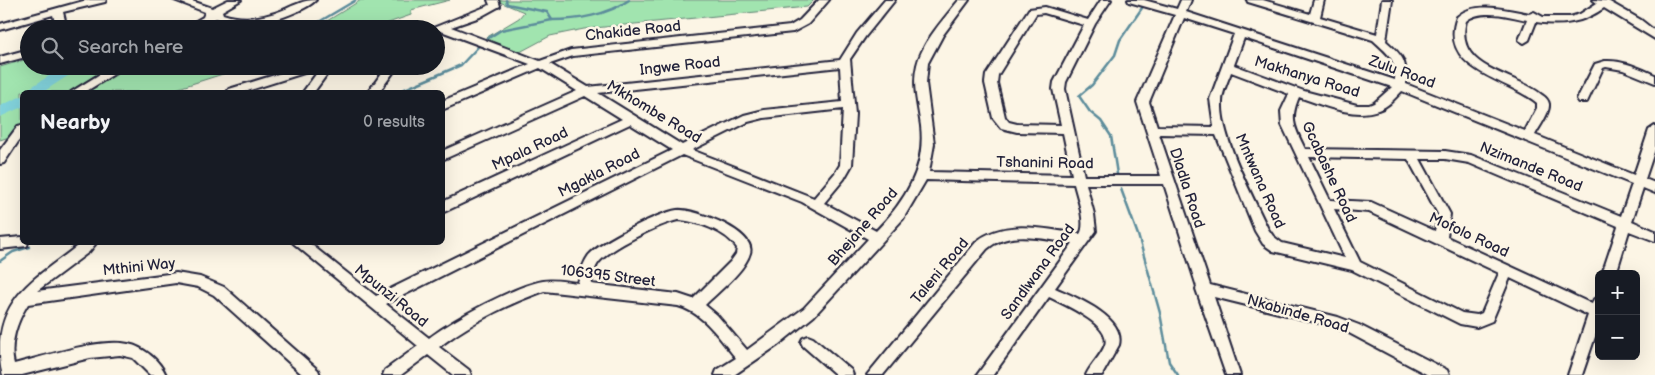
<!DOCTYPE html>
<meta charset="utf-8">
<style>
body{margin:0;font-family:"Balsamiq Sans",sans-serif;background:#20242c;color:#f1f3f6}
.controls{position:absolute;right:15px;bottom:15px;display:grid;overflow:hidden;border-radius:8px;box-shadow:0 5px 20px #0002}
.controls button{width:45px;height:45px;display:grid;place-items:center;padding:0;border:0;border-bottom:1px solid #363941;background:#171b24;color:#f1f3f6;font:25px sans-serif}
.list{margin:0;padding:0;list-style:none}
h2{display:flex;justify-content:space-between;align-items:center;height:65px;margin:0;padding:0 20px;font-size:21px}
h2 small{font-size:16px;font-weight:400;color:#9ea1a6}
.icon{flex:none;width:28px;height:28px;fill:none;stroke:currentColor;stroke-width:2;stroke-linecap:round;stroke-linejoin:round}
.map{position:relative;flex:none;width:1655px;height:375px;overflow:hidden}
.search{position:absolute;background:#171b24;box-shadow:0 5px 20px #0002;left:20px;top:20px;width:425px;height:55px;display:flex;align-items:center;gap:12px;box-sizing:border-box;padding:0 18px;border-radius:28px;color:#9ea1a6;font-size:19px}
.panel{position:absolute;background:#171b24;box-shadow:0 5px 20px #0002;left:20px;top:90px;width:425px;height:155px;border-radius:8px}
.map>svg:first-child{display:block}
</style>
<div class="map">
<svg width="1655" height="375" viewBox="0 0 1655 375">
<rect width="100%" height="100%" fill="#fcf5e5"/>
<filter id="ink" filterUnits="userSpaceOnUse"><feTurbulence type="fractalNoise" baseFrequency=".02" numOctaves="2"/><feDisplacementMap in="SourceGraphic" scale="10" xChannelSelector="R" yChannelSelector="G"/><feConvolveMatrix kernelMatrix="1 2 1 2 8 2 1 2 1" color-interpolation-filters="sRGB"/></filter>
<g filter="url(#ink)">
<!-- green -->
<g fill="#a1e4af" stroke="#628375">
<polygon points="361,0 450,0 411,10 411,15 371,29 314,29"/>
<polygon points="495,0 814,0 807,7 584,29 550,36 520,52 484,39 519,18 524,12"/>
<polygon points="24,60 29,61 29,66 248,66 166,92 22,92 22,133 0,140 0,67"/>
</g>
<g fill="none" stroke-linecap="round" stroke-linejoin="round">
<!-- stream -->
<g stroke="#5c8c9b" stroke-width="2.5">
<path d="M506,0L507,4L547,12L552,20C577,20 608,15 629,0"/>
<polyline points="307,29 356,0"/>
<polyline points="487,39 501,30 552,20"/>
<polyline points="398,92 461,65 478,47"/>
<polyline points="1117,174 1111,136 1101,121 1090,112 1079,96 1092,85 1115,55 1120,40 1142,8"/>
<polyline points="1121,189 1138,235 1160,313 1169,362 1178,375"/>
<polyline points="0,261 13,252 29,247"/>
</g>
<!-- river -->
<g fill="#82d2db" fill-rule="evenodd">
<polygon points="65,66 83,66 43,92 26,92 28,89"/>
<polygon points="22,96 22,107 0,117 0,106"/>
</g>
<!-- minor casing -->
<g stroke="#22223b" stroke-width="4">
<g id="minor">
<polygon points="87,0 106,0 105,2 63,12 67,29 57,29 53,15 0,30 0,24"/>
<path d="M174,0H189L212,8L228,0H241L222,11L223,14C243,21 263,18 283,10C295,5 303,0 316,0C311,5 303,9 296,12C270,24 243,28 216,18L196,29H182L203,17L205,12Z"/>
<path d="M488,0H498L500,6L480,17L451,27L540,61L571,50L790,26L800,20L819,0H829L808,24L793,32L573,56L550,64L588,87L840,60L857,33L885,0H895L865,37L850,59L855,114L852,165L844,179L824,203L876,231C904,202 926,169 921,126C918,105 912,85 917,65C923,41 944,19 959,0H969L943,35L928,63L926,83L934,144L929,172L1072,175L1063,133L1017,132L1001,128L993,118L985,83L986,75L1029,9L1045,7L1088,20L1101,0H1111L1095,24L1066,82L1065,89L1084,176H1161L1137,102L1175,15L1129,2L1128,0H1144L1177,9L1181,0H1191L1186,12L1395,80C1396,58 1389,55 1373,40L1248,2L1247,0H1263L1310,14L1314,0H1324L1320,17L1377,34L1382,0H1392L1386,41C1403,56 1407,61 1406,84L1525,131L1537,108V103C1509,79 1437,70 1457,17C1474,0 1509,10 1529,14L1534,12L1543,17H1570L1580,14L1597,3L1593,0L1608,1L1641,20L1655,31V39L1604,8C1583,23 1562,26 1536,22L1529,40L1524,43L1519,40L1527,20C1510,16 1480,8 1466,21C1453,70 1515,72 1542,95C1545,97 1548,99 1549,104C1550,113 1539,127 1535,135L1634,175L1649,130L1655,126V149L1645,179L1655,183V193L1643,188L1632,221L1655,231V241L1629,231L1616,274H1602L1618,226L1469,163L1445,159H1420L1450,214L1447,237L1592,304L1594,299L1599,297V325L1582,375H1568L1588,315L1510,278L1492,321L1477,327L1460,324L1352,270L1273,251L1263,244L1255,231L1216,135L1159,134L1210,285L1338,317L1359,325L1447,370L1449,375H1428L1349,333L1331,326L1214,297L1240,375H1226L1196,289L1197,287L1164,184H1086L1094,214L1096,231L1055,288C1075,297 1126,317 1119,345L1102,375H1086C1091,364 1101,356 1105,345C1112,325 1063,304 1049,297L993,375H977L1073,243C1045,240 1010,229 987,249L883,375H867L977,241C1006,218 1047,230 1080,234C1087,224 1077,196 1074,184L926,180L903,219L814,316L778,345L734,375H715L717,370L736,358C719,338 704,313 678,306L544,291C508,304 470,323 439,347L469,370L471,375H453L428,355L401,375H383L385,370L418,346L292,242H308L376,296L672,150L630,124L442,213V202L622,119L585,96L442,160V151L577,91L540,68L442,110V101L530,64L433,28L490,5ZM1044,13L1084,25L1054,82L1053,89L1061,125L1017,124L1009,122L1005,117L997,83L998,75L1036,14ZM1184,18L1234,34L1210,99L1214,127L1157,126L1149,102ZM1244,38L1392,87L1374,103L1369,105H1357L1304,91L1234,65ZM840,67L842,102L764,110L744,115L682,145L598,93ZM1231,72L1289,94L1281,111L1282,125L1345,258L1282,243L1273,236L1268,229C1253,196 1220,137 1222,102C1222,92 1228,81 1231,72ZM1402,91L1632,184L1621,216L1471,155L1445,151L1305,149C1295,128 1289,120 1299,97C1322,105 1354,119 1378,110C1388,107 1395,98 1402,91ZM843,109L840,165L835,173L814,198L692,150L748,122L764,118ZM682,155L802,202L868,239L804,308L747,350L717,315L705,305C718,292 745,271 750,253C757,232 694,208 677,210C658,213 602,241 589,255C583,263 580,274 578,283C567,282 553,279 543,281C514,286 453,320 429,338L386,304ZM1309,157L1408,159L1438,214L1435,231L1371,202L1330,200ZM1334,209L1369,212L1499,273L1482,313L1477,315L1462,313L1360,262ZM678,220C697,221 726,231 737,248L736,254L731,261L693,299L678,294L591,284C593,277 594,268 599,262C611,248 659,224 678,220Z"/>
<polygon points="29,49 29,56 0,64 0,57"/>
<path d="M1605,61C1623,60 1639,68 1655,75V83L1623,70L1606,67L1603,68L1587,102H1579L1577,99L1594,66L1595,64Z"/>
<polygon points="113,66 127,66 85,92 71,92"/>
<polygon points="304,66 321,66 320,68 244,92 227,92 229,89"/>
<polygon points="322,66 333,66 314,92 303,92"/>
<polygon points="387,66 398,66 379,92 368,92"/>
<polygon points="22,125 22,136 4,163 0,164 0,150 18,126"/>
<polygon points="22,237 22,242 28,242 27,246 0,249 0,239"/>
<path d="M82,242H97L89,252L37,291L176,273L200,277L224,287L318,370L320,375H303L214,295L198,287L176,283L28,304C17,321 9,344 14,364C44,357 98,338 128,344C144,347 160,361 166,375H150L133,358L120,355L90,358L22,375H3C0,366 0,358 0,348C0,292 45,273 82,242Z"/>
<polygon points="808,336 813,338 851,370 853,375 836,375 803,346 801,342 803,338"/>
</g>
</g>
<!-- minor -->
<use href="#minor" fill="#fcf5e5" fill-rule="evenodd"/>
</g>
</g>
<g text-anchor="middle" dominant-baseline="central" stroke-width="5" stroke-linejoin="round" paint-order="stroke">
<!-- street labels -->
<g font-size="15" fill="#22223b" stroke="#fcf5e5">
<text transform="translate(633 31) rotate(-6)">Chakide Road</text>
<text transform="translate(680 66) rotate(-6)">Ingwe Road</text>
<text transform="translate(1402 72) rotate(20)">Zulu Road</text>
<text transform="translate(1307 77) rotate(17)">Makhanya Road</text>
<text transform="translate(654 112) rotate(31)">Mkhombe Road</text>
<text transform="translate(530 149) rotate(-25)">Mpala Road</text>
<text transform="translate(1045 163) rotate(1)">Tshanini Road</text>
<text transform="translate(1531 167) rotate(22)">Nzimande Road</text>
<text transform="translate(1329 172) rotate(65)">Gcabashe Road</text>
<text transform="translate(599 173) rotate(-27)">Mgakla Road</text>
<text transform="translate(1260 181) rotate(66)">Mntwana Road</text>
<text transform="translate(1187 188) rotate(72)">Dladla Road</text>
<text transform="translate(863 227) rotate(-49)">Bhejane Road</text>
<text transform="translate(1469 235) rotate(25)">Mofolo Road</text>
<text transform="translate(139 267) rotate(-6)">Mthini Way</text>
<text transform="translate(940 271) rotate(-50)">Taleni Road</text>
<text transform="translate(1038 272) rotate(-54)">Sandlwana Road</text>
<text transform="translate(608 276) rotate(7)">106395 Street</text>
<text transform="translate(391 296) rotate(39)">Mpunzi Road</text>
<text transform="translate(1298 314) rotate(16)">Nkabinde Road</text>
</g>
</g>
</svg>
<div class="controls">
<button>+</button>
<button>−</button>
</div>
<div class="search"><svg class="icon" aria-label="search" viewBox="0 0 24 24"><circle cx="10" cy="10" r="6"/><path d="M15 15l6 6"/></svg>Search here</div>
<section class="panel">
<h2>Nearby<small>0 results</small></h2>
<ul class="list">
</ul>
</section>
</div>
